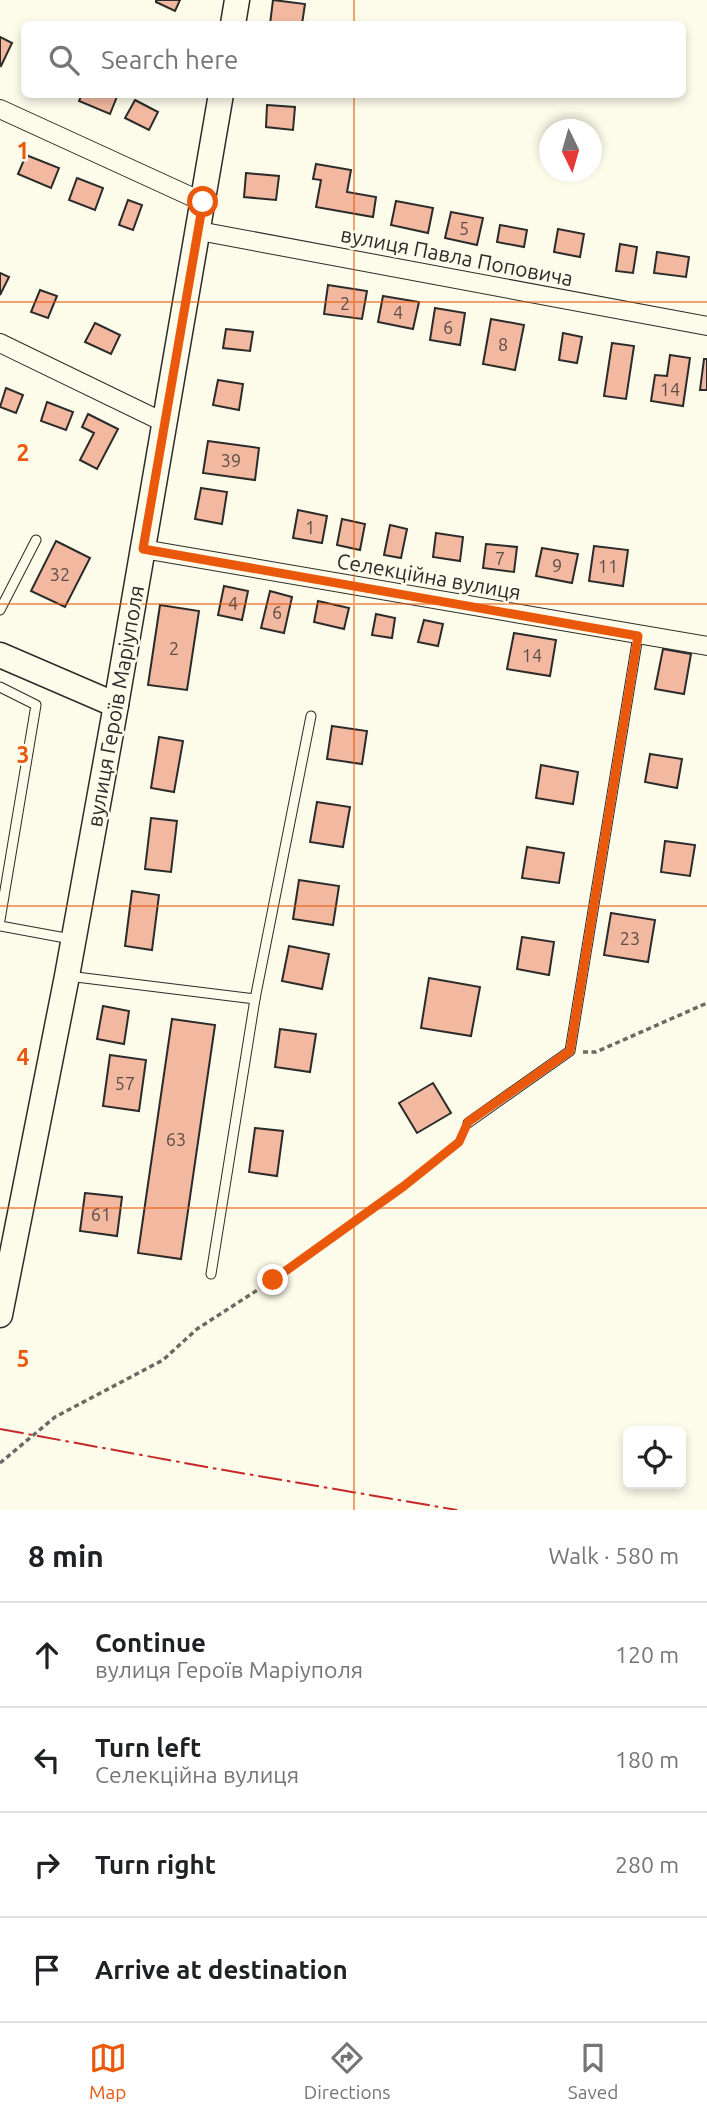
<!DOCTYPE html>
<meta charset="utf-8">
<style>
body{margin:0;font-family:Ubuntu,sans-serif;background:#f6f6f6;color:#202124}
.controls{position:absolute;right:21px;bottom:21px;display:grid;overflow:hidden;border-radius:10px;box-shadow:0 4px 10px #0003}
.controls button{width:63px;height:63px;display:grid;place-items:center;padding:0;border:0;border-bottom:2px solid #e0e0e0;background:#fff;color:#202124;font:35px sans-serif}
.compass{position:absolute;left:539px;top:119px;width:63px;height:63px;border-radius:50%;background:#fff;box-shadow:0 4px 10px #0003;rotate:175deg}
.stop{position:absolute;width:21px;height:21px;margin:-16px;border:5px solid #ea580c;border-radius:50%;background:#fff}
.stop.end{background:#ea580c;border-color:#fff;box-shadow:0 2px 7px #0008}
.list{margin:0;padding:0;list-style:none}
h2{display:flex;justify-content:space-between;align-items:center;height:91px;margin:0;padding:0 28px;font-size:30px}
h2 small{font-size:23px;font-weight:400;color:#757577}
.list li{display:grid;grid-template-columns:46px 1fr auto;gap:21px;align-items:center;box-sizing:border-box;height:105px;padding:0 28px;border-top:2px solid #e0e0e0}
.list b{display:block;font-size:26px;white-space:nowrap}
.list p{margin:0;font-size:23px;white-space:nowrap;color:#757577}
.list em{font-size:23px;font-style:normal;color:#757577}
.icon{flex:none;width:38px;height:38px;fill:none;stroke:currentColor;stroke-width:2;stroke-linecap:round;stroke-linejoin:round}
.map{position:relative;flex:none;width:707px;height:1510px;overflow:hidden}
.search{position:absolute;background:#fff;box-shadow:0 4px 10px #0003;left:21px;right:21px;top:21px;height:77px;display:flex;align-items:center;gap:18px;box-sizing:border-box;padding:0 24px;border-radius:10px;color:#757577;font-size:26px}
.sheet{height:511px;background:#fff}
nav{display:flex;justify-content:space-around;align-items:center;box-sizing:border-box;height:98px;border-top:2px solid #e0e0e0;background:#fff;font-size:19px;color:#757577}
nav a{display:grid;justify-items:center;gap:4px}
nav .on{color:#ea580c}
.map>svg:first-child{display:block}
</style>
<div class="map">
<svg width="707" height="1510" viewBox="0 0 707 1510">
<rect width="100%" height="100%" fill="#fdfbea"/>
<!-- building -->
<g fill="#f2b8a0" stroke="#2b2b2b" stroke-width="2">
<polygon points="156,0 180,0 175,11 156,2"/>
<polygon points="273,0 305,4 302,24 270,24"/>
<polygon points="0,37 12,43 1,66 0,65"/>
<polygon points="82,94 118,94 110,114 79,101"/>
<polygon points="135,100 158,112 149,130 125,118"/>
<polygon points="267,105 295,107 293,130 266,127"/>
<polygon points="26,155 59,168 51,188 18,174"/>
<polygon points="316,164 351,170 347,192 376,197 373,217 316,207 321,180 313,179"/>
<polygon points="246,173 279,176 276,200 244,197"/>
<polygon points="77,178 103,188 95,210 69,200"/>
<polygon points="128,200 142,205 133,230 119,225"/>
<polygon points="396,201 433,208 428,233 391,225"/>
<polygon points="451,212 483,218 477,245 445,238"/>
<polygon points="500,225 527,230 524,247 497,242"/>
<polygon points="558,229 584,234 580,257 554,252"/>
<polygon points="620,244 637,247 633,273 616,271"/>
<polygon points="657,252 689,257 686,277 654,273"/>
<polygon points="0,273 9,277 0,295"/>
<polygon points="328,285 367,291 362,319 324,314"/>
<polygon points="40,290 57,296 48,318 31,312"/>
<polygon points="383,296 419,302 413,329 378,322"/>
<polygon points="435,308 465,313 460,345 430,340"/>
<polygon points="491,319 524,325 515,370 483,364"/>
<polygon points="95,323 120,335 111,354 85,342"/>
<polygon points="226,329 253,332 250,351 223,348"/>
<polygon points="563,333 582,337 577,363 559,360"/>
<polygon points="612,343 634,346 626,399 604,396"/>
<polygon points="670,355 690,358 683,406 651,401 655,375 667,376"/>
<polygon points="704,359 707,359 707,390 700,390"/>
<polygon points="218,380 243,384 239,410 213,405"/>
<polygon points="6,388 23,395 16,413 0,407"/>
<polygon points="47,402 73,412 66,430 41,421"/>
<polygon points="88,414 118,429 97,469 80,460 94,433 82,427"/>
<polygon points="208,441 259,448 255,480 203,473"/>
<polygon points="201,488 227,492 222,524 195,519"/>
<polygon points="298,510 327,516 322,543 293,538"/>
<polygon points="342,519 365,524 360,550 337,545"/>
<polygon points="390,525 407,529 401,558 384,555"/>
<polygon points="436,533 463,537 460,561 433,557"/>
<polygon points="56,541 90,558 65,607 31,591"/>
<polygon points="486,544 517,547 514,572 483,568"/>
<polygon points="594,546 628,550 623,586 589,581"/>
<polygon points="542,548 578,554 572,583 536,576"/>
<polygon points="224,586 248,591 242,620 218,615"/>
<polygon points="270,591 292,597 284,633 261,628"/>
<polygon points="318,601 349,608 344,629 314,622"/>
<polygon points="160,605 199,611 187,690 148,685"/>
<polygon points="376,614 395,618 392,638 372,635"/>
<polygon points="424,620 443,624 438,646 418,642"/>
<polygon points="514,633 556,640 550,676 507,669"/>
<polygon points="663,649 691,654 684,694 655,689"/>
<polygon points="332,726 367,731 362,764 327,759"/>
<polygon points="159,737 183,741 174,792 151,788"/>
<polygon points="650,754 682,759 677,788 645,782"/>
<polygon points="541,765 578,772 573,804 536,798"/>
<polygon points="317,802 350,807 343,847 310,842"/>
<polygon points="151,818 177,821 171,872 145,869"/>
<polygon points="665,841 695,845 690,876 661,872"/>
<polygon points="527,847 564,853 559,883 522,878"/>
<polygon points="299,880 339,886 333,925 293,919"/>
<polygon points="132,891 159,895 152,950 125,946"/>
<polygon points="611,913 655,920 648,962 604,955"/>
<polygon points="522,937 554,942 549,975 517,969"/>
<polygon points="289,946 329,954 322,989 282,981"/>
<polygon points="429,978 480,987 471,1036 421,1028"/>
<polygon points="103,1006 129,1011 124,1044 97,1039"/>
<polygon points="172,1019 215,1025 181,1259 138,1253"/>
<polygon points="280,1029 316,1034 310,1072 275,1067"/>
<polygon points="110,1055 146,1060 139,1111 103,1106"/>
<polygon points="433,1083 451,1113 417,1133 399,1103"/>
<polygon points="255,1128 283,1131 277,1176 249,1172"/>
<polygon points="85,1193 122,1197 117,1236 80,1231"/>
</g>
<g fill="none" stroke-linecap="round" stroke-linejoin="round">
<!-- lane casing -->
<g stroke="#2b2b2b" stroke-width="11">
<g id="lane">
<polyline points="0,610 36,540"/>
<polyline points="0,687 36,705 0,920"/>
<polyline points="0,926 71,939"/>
<polyline points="68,976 255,999 211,1274"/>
<polyline points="255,999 311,716"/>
<polyline points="468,1123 570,1051 638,636"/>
</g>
</g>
<!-- street casing -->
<g stroke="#2b2b2b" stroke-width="20">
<g id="street">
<polyline points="0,109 203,202"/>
<polyline points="199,231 707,326"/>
<polyline points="0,343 163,422"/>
<polyline points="143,549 707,646"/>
</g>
</g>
<!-- secondary casing -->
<g stroke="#2b2b2b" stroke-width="27">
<g id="secondary">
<polyline points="233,24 237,0"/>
<polyline points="0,655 116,705"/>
<polyline points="0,1315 67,976 116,705 221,94"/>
</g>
</g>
<!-- path -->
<g stroke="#6a6964" stroke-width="3.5" stroke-dasharray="5 3.5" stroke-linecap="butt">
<polyline points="583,1052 596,1052 707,1003"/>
<polyline points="0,1463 55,1417 163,1360 197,1329 273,1280 404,1186 459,1142 463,1134"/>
</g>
<!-- lane -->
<use href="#lane" stroke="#fdfbea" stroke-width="9"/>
<!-- street -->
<use href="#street" stroke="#fdfbea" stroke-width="18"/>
<!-- secondary -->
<use href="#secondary" stroke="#fdfbea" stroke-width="24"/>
<!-- power -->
<polyline stroke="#c62828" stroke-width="2" stroke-dasharray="24 5 3.5 5" stroke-linecap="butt" points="0,1429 212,1468 457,1510"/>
</g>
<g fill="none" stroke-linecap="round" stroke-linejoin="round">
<!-- route -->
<polyline stroke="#ea580c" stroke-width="9" points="203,202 143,549 638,636 570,1051 468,1122 459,1142 404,1186 273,1280"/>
</g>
<!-- grid -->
<path fill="none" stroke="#e8590c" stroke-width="2" stroke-opacity="0.55" d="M354,0V24M354,94V1510M0,302H707M0,604H707M0,906H707M0,1208H707"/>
<g text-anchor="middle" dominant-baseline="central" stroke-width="5" stroke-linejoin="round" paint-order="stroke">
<!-- number labels -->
<g font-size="18" fill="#5d4e48">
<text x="464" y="228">5</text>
<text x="345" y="303">2</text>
<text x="398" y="312">4</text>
<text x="448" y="327">6</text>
<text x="503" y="344">8</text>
<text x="670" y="389">14</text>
<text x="231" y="460">39</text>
<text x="310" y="527">1</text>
<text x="500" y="558">7</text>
<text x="557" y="565">9</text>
<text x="608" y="566">11</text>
<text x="60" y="574">32</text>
<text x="233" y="603">4</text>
<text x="277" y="612">6</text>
<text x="174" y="648">2</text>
<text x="532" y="655">14</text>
<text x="630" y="938">23</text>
<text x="125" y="1083">57</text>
<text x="176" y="1139">63</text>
<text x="101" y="1214">61</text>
</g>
<!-- street labels -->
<g font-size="21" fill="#2b2b2b" stroke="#fdfbea">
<text transform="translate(457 256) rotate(11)">вулиця Павла Поповича</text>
<text transform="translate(429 576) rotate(10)">Селекційна вулиця</text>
<text transform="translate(115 706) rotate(-80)">вулиця Героїв Маріуполя</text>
</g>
</g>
<g font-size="23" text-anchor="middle" font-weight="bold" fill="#e8590c" stroke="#fdfbea" stroke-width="5" stroke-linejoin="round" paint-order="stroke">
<text x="23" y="159">1</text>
<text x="23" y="461">2</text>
<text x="23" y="763">3</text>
<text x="23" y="1065">4</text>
<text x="23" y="1367">5</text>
</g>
</svg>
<div class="controls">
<button><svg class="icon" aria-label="locate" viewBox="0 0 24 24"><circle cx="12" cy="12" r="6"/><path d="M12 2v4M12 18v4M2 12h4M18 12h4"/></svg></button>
</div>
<svg class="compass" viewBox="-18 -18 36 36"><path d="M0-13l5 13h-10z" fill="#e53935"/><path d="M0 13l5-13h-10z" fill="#757577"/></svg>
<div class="stop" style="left:203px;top:202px"></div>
<div class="stop end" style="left:273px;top:1280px"></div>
<div class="search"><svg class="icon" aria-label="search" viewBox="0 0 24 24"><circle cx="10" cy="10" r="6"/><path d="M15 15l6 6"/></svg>Search here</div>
</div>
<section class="sheet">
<h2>8 min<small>Walk · 580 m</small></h2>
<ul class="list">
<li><svg class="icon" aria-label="ahead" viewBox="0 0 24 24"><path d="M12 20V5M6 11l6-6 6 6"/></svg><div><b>Continue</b><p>вулиця Героїв Маріуполя</p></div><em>120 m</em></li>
<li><svg class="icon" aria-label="left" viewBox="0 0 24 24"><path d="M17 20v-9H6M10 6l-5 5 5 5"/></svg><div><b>Turn left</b><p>Селекційна вулиця</p></div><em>180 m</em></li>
<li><svg class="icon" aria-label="right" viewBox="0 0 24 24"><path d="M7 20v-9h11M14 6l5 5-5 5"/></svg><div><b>Turn right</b></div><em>280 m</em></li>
<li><svg class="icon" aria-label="arrive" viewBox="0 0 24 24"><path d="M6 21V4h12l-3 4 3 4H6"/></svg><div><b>Arrive at destination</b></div></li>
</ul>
</section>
<nav>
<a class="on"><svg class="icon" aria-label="map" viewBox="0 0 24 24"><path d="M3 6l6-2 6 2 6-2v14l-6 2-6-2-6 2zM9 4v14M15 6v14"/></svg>Map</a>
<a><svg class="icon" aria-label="directions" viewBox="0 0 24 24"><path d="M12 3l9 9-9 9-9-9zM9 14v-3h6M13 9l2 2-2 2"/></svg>Directions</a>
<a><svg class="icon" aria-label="saved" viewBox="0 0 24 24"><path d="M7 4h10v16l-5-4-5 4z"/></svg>Saved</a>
</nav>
